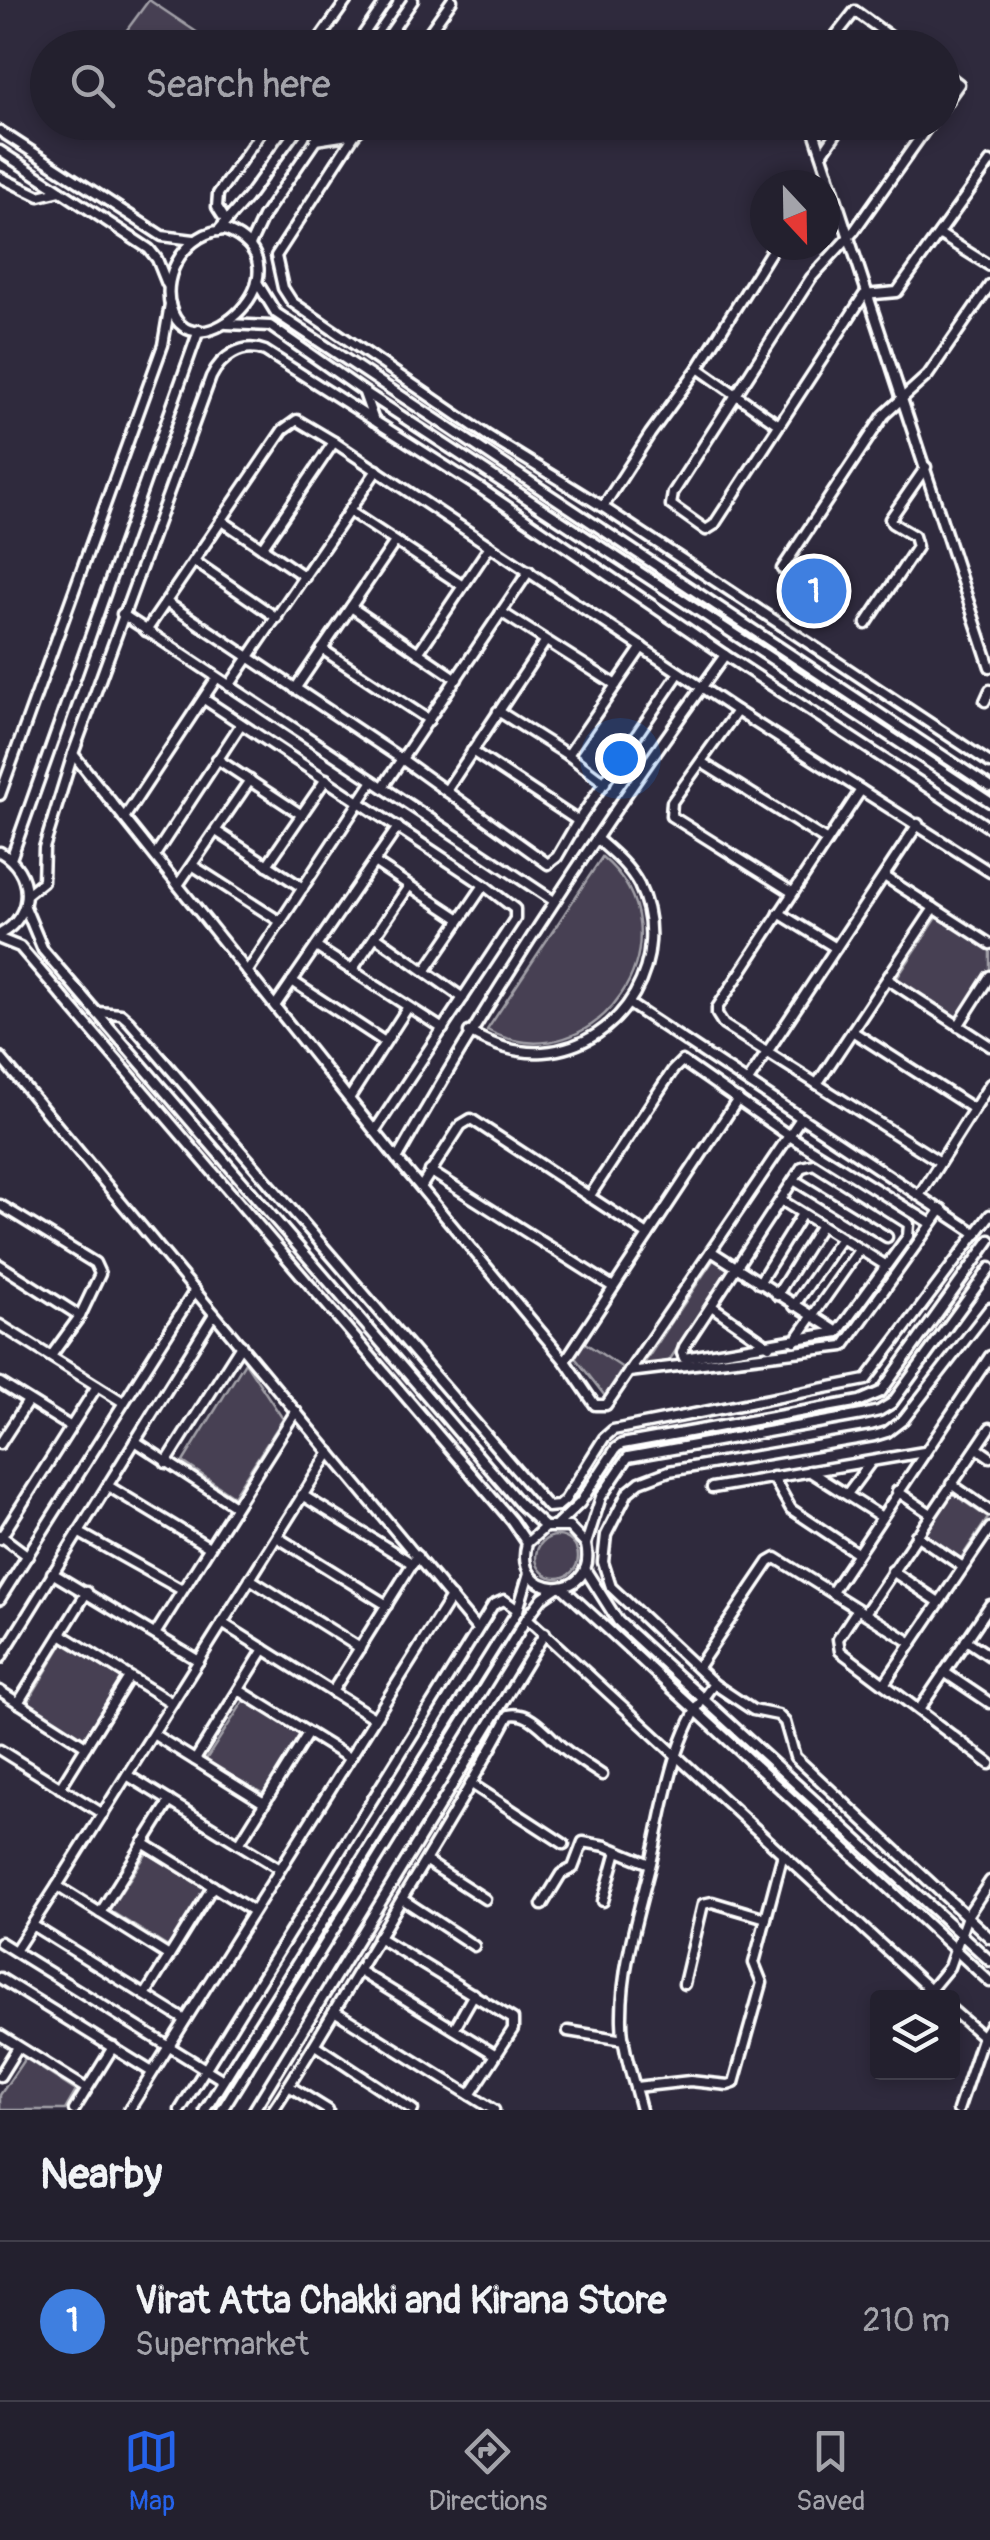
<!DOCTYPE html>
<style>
body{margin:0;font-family:Pangolin,sans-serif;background:#2f2d3a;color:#f1f3f6}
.controls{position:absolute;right:30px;bottom:30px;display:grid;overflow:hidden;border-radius:10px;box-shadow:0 5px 15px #0003}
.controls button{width:90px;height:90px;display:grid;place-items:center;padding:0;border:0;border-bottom:2px solid #403e4a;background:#23202e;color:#f1f3f6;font:50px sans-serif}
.compass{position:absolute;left:750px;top:170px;width:90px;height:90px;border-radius:50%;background:#23202e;box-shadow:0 5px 15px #0003;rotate:158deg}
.you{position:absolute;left:620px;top:758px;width:35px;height:35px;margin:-25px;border:8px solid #fff;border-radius:50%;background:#1a73e8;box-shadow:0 0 0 15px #1a73e833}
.badge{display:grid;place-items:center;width:65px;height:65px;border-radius:50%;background:#2563eb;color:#fff;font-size:32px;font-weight:700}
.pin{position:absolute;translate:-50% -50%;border:5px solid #fff;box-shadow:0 2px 10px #0006}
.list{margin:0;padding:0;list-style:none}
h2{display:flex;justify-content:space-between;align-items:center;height:130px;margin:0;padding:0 40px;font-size:42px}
h2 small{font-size:32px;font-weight:400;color:#a3a3aa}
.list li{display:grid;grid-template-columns:65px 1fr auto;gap:30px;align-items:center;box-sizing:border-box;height:160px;padding:0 40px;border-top:2px solid #403e4a}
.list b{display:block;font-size:38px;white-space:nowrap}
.list p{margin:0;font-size:32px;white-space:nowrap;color:#a3a3aa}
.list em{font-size:32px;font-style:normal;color:#a3a3aa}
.icon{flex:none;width:55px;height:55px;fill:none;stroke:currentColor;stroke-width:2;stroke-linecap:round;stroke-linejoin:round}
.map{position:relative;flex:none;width:990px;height:2110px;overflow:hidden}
.search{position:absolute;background:#23202e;box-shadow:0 5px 15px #0003;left:30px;right:30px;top:30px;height:110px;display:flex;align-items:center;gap:25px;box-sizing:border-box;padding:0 35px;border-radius:55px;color:#a3a3aa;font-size:38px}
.sheet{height:290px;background:#23202e}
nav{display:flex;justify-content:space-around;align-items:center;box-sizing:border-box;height:140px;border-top:2px solid #403e4a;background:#23202e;font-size:28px;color:#a3a3aa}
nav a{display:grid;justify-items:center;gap:5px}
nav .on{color:#2563eb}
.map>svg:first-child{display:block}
</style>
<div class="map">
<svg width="990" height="2110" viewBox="0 0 990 2110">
<rect width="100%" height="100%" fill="#2f2a3d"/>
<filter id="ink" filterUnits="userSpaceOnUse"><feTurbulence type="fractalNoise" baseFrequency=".01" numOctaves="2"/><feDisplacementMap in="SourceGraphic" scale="20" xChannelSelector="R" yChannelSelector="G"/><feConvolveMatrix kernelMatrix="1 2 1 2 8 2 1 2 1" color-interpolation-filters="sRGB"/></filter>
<g filter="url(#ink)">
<!-- green -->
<g fill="#464152" stroke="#a2a0a8" stroke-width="2.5">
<polygon points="149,0 201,35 192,47 115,46"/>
<path d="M602,857C697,936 596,1087 487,1030Z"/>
<polygon points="938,916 990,950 990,970 958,1020 895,981"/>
<polygon points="716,1256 731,1266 667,1364 641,1368"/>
<polygon points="582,1341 623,1368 605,1396 573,1355"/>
<polygon points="245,1362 283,1419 233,1496 183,1462"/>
<polygon points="952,1493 988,1518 959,1561 922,1536"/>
<circle cx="557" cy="1557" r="21"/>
<polygon points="63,1643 122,1679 84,1739 27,1703"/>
<polygon points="245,1699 302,1735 264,1794 205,1761"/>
<polygon points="147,1853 206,1889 168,1947 109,1910"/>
<polygon points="25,2058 76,2091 65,2110 0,2110 0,2095"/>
</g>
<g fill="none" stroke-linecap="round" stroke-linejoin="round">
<!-- minor casing -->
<g stroke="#fff" stroke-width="15">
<g id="minor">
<polyline points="313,48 347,0"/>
<polyline points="354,48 387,0"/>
<polyline points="380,48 413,0"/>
<polyline points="418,48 452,0"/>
<polyline points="826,48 855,11 906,48"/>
<polyline points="942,71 959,84 942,108"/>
<polyline points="811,122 990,667"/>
<polyline points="931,122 854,231 811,278 673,493 671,505 706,530 714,525 864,295 897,292 990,162"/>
<polyline points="0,131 162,236 194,240"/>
<polyline points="355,134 276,256 283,288 292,302 488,436 603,507 990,763"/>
<polyline points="315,140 355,134 368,122"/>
<polyline points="0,151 149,249 157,259 167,284"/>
<polyline points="822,154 844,122"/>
<polyline points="0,177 39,196 60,191"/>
<polyline points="816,185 828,173"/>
<polyline points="226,221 217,207 218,194 268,122"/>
<path d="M225,230C317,267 193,380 171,308C160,274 188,231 225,230Z"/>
<polyline points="218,231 247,198 302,122"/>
<polyline points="939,234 990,266"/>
<polyline points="250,245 263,217 328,122"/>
<polyline points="257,282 276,313 990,787"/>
<polyline points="227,324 270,326 363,391 990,802"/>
<polyline points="698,368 779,425"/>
<polyline points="364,393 374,421"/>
<polyline points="603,507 650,434 698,368 775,245"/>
<polyline points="349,511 463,586"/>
<polyline points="221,520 305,577"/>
<polyline points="262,548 334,442"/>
<polyline points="194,561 277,618"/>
<polyline points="782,569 884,415 928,375 990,285"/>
<polyline points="166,602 403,760 548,864 557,857 578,821 679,673"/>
<polyline points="351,607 457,679"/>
<polyline points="501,612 616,685"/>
<polyline points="122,614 554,901"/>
<polyline points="866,624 917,547 914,536 892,523 890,519 926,467"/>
<polyline points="146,631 283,430 297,420 334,442 737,711 990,872"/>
<polyline points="322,649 429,720"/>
<polyline points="418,653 490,546"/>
<polyline points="229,686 377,470"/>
<polyline points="295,689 395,542"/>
<polyline points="204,699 484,885 515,909 515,919 376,1129"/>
<polyline points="985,701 990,690"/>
<polyline points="498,711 568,755 605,783"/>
<polyline points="737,711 672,802 671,816 792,892"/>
<polyline points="472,751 578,821"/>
<polyline points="73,754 397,1159 565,1361 595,1405 606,1405 611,1398 801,1118"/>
<polyline points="568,755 642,647"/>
<polyline points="217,759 302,815"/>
<polyline points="701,762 827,841"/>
<polyline points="383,787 529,571"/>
<polyline points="861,790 717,1008 717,1014 724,1025 940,1162"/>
<polyline points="446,791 545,642"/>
<polyline points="0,795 163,345 170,304"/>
<polyline points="124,818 216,679"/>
<polyline points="216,831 303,888"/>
<path d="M0,852C33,871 36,915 0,934"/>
<polyline points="155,855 241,724"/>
<polyline points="11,859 199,330"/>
<polyline points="374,862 460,919"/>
<polyline points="192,865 281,922"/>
<polyline points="267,865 326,779"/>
<polyline points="884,876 990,944"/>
<polyline points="178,885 250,780"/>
<path d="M27,894L43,881L44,848L73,754L211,377C221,357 242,342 265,351L480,488L725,655L990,828"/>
<polyline points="25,907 43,950 520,1504 545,1527"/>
<polyline points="779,913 836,948"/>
<polyline points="375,936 463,998"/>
<path d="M0,939L20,947L512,1521L527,1543C511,1600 599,1603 586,1545L569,1527H545L527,1543"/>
<polyline points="316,947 443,1029"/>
<polyline points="352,970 409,886"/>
<polyline points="426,970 484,885"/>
<polyline points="248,971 373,781"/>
<polyline points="887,979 990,1046"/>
<polyline points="292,981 385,1042"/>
<polyline points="631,1005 977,1234"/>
<polyline points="275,1006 398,827"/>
<polyline points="98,1012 121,1014 129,1021 548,1507 558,1506 565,1500 604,1438 613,1430 866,1380 990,1215"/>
<polyline points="958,1026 990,976"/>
<polyline points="852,1031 974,1109"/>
<path d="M469,1032C493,1045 516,1054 543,1052C624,1046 674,958 639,885C629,866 613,853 597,839"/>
<polyline points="0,1057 477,1629"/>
<polyline points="748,1081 918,824"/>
<polyline points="817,1084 934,908"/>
<polyline points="350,1097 408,1007"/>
<path d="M397,1159C496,985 607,817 725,655"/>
<polygon points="814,1164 909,1224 908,1236 838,1332 684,1358 682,1353 684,1347 802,1167"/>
<polyline points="430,1171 613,1287"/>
<polyline points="794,1180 887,1237"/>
<polyline points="421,1187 461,1125 471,1119 648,1235"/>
<polyline points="920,1194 990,1084"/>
<polyline points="589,1197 673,1070 682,1061 788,1135 930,1223"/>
<polyline points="781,1200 885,1265"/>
<polyline points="0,1205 95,1263 100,1274 80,1316 51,1356"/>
<polyline points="711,1251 838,1332"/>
<polyline points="0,1265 80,1316"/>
<polyline points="759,1283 802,1214"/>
<polyline points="777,1295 821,1225"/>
<polyline points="794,1306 841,1238"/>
<polyline points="713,1307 769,1346"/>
<polyline points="990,1308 904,1419 887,1432 874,1436 669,1471 640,1482 628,1492 606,1535 603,1562 611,1587 714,1684 753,1710 778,1715 785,1722 795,1757 990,1938"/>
<polyline points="0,1325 123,1402"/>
<polyline points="795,1341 859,1250"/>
<polyline points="565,1361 738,1099"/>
<polyline points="629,1372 844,1346 942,1209"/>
<polyline points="0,1383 71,1427"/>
<polyline points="135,1441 235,1506"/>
<polyline points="0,1444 28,1401"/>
<polyline points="977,1448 990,1457"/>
<polyline points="166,1463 241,1345"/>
<polyline points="809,1471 880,1516"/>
<polyline points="773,1477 791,1509 857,1553"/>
<polyline points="951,1484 990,1511"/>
<polyline points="108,1486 209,1547"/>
<polyline points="712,1488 924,1452"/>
<polyline points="897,1491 931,1514"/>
<polyline points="847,1494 870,1463"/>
<polyline points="302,1495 413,1564"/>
<polyline points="557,1525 580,1503 616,1448 622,1444 860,1401 881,1392 990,1240"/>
<polyline points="78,1532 182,1590"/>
<polyline points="0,1535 28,1556"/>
<polyline points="916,1535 963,1567"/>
<polyline points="277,1537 387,1605"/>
<polyline points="0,1539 97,1386"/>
<polyline points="586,1544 601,1497 628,1457 862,1415 879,1411 892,1403 990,1268"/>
<polyline points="585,1569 618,1621 990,1961"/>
<polyline points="892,1571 939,1602"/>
<polyline points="52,1573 199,1661"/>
<polyline points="250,1579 360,1648"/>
<polyline points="562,1587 990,1982"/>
<polyline points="832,1592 990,1356"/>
<polyline points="0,1599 195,1290"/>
<polyline points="857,1610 838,1639 840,1651 990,1764"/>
<polyline points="865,1613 990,1428"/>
<polyline points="527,1618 939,1998"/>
<polyline points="222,1623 374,1718"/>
<polyline points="61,1634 172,1703"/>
<polyline points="155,1634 296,1411"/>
<polyline points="966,1640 990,1656"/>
<polyline points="0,1659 214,1314"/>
<polyline points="698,1667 769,1562 776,1558 912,1643"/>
<polyline points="944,1672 990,1703"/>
<polyline points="884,1684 990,1528"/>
<polyline points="239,1690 349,1758"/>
<polyline points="0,1691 86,1746"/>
<polyline points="332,1692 417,1556"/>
<polyline points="18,1703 87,1592"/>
<polyline points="919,1710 990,1605"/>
<polyline points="153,1734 264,1803"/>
<polyline points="0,1750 103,1814"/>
<polyline points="195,1760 264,1649"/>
<polyline points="127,1775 280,1869"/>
<polyline points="473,1785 564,1844"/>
<polyline points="60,1788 129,1677"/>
<polyline points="143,1843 253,1911"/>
<polyline points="239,1844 308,1733"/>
<polyline points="426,1861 485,1899"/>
<polyline points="402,1899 474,1946"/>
<polyline points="603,1901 617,1851"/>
<polyline points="542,1905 561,1874 573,1868 583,1842 606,1846 650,1864"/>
<polyline points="100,1913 170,1801"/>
<polyline points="32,1925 185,2020"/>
<polyline points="378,1937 513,2019 513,2029 470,2095"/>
<polyline points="0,1942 223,2080"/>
<polyline points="15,1951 57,1886"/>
<polyline points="169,1956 57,1886 330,1452"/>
<polyline points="359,1971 496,2055"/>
<polyline points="0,1978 152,2072"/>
<polyline points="684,1984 703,1904 712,1902 766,1918"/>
<polyline points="930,1990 949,1967 967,1916 990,1881"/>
<polyline points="145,1995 213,1886"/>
<polyline points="952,2010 990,2043"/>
<polyline points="336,2012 494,2110"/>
<polyline points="454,2029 474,1994"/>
<polyline points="568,2031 624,2040"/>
<polyline points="0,2035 87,2089"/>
<polyline points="315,2045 413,2110"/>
<polyline points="0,2076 18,2047"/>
<polyline points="289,2086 328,2110"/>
<polyline points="636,2087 690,2081 728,2085 734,2083 762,1983 754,1963 783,1854"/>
<polyline points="74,2110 113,2047"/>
<polyline points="129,2110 451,1597"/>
<polyline points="180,2110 493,1605 504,1600 518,1610"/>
<polyline points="205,2110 518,1610 529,1573"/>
<polyline points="222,2110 527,1618 543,1597 556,1588"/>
<polyline points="254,2110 545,1633"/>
<path d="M273,2110C313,2050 347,1988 385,1927C427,1856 471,1788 509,1715C530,1710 547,1734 562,1747C574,1757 588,1766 602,1775"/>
<path d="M641,2110C634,2081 622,2050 622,2021C621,1968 638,1914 651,1863C665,1804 673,1732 714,1684"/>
<polyline points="958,2110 983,2036 990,2025"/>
</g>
</g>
<!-- minor -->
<use href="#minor" stroke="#2f2a3d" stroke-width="8"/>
</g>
</g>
</svg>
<div class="controls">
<button><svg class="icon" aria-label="layers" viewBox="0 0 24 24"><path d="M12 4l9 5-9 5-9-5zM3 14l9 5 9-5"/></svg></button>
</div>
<svg class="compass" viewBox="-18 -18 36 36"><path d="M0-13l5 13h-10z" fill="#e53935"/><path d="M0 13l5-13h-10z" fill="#a3a3aa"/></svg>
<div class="you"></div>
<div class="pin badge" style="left:814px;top:591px;background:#3f7fe0">1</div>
<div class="search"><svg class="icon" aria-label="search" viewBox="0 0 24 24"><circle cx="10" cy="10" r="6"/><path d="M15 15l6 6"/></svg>Search here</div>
</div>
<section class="sheet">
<h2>Nearby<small></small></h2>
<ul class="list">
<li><span class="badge" style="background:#3f7fe0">1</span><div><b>Virat Atta Chakki and Kirana Store</b><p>Supermarket</p></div><em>210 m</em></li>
</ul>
</section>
<nav>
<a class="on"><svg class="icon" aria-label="map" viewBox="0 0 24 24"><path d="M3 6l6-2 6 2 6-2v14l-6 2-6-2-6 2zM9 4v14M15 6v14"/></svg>Map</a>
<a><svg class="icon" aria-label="directions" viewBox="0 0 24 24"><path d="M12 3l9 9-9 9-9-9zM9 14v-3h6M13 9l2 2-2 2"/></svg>Directions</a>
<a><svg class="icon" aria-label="saved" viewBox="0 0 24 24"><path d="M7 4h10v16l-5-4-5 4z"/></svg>Saved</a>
</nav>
